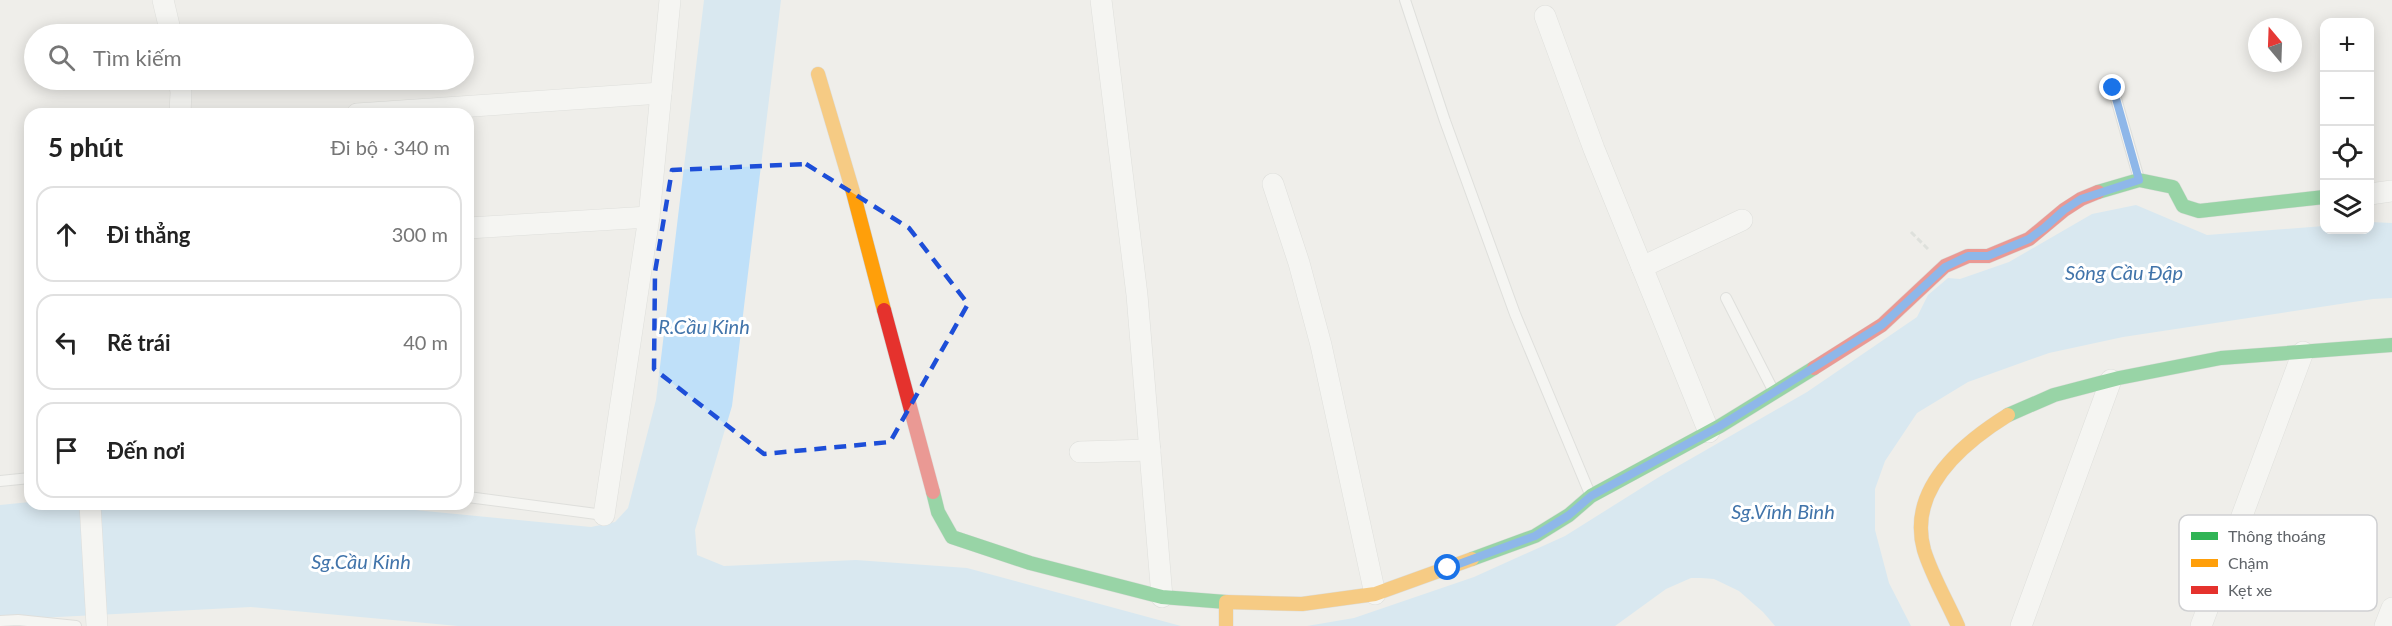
<!DOCTYPE html>
<html lang="vi">
<meta charset="utf-8">
<style>
body{margin:0;font-family:Lato,sans-serif;background:#f2f2f2;color:#222}
.controls{position:absolute;right:18px;top:18px;display:grid;overflow:hidden;border-radius:12px;box-shadow:0 3px 15px #0003}
.controls button{width:54px;height:54px;display:grid;place-items:center;padding:0;border:0;border-bottom:2px solid #e0e0e0;background:#fff;color:#222;font:30px sans-serif}
.compass{position:absolute;left:2248px;top:18px;width:54px;height:54px;border-radius:50%;background:#fff;box-shadow:0 3px 15px #0003;rotate:341deg}
.stop{position:absolute;width:18px;height:18px;margin:-14px;border:4px solid #1a73e8;border-radius:50%;background:#fff}
.stop.end{background:#1a73e8;border-color:#fff;box-shadow:0 2px 6px #0008}
.list{margin:0;padding:0;list-style:none}
h2{display:flex;justify-content:space-between;align-items:center;height:78px;margin:0;padding:0 24px;font-size:26px}
h2 small{font-size:20px;font-weight:400;color:#767676}
.list li{display:grid;grid-template-columns:39px 1fr auto;gap:18px;align-items:center;box-sizing:border-box;height:96px;margin:0 12px 12px;padding:0 12px;border:2px solid #e0e0e0;border-radius:18px}
.list b{display:block;font-size:22px;white-space:nowrap}
.list em{font-size:20px;font-style:normal;color:#767676}
.icon{flex:none;width:33px;height:33px;fill:none;stroke:currentColor;stroke-width:2;stroke-linecap:round;stroke-linejoin:round}
.map{position:relative;flex:none;width:2392px;height:626px;overflow:hidden}
.search{position:absolute;background:#fff;box-shadow:0 3px 15px #0003;left:24px;top:24px;width:450px;height:66px;display:flex;align-items:center;gap:15px;box-sizing:border-box;padding:0 21px;border-radius:33px;color:#767676;font-size:22px}
.panel{position:absolute;background:#fff;box-shadow:0 3px 15px #0003;left:24px;top:108px;width:450px;height:402px;border-radius:18px}
.map>svg:first-child{display:block}
</style>
<div class="map">
<svg width="2392" height="626" viewBox="0 0 2392 626">
<rect width="100%" height="100%" fill="#efeeea"/>
<!-- water -->
<g fill="#bfe0f9">
<polygon points="704,0 781,0 732,406 695,530 697,555 724,566 856,560 967,568 1181,626 458,626 251,607 0,620 0,505 30,502 353,504 591,527 615,522 628,508 656,400"/>
<polygon points="2136,205 2207,235 2324,226 2324,230 2370,230 2370,222 2392,223 2392,298 2373,299 2123,337 2049,353 1968,382 1917,413 1885,461 1875,489 1875,530 1889,583 1911,626 1775,626 1763,612 1739,591 1714,579 1701,578 1691,578 1666,589 1615,626 1307,626 1354,618 1474,577 1565,536 1659,477 1807,392 1917,317 1928,295 1948,278 1960,279 2009,262 2092,214"/>
</g>
<g fill="none" stroke-linecap="round" stroke-linejoin="round">
<!-- lane casing -->
<g stroke="#cbcccc" stroke-width="12">
<g id="lane">
<polyline points="1405,0 1445,121 1515,314 1590,494"/>
<polyline points="2113,88 2139,179"/>
<polyline points="1726,298 1774,392"/>
<polyline points="0,481 30,478"/>
<polyline points="468,497 604,515"/>
<polyline points="0,621 18,620 76,626"/>
</g>
</g>
<!-- street casing -->
<g stroke="#cbcccc" stroke-width="22">
<g id="street">
<polyline points="163,0 171,34"/>
<polyline points="1101,0 1137,295 1162,597"/>
<polyline points="1545,16 1594,149 1709,432"/>
<polyline points="179,80 181,92 180,114"/>
<polyline points="357,114 661,93"/>
<polyline points="1273,184 1299,263 1321,345 1375,594"/>
<polyline points="2370,194 2392,191"/>
<polyline points="468,228 649,217"/>
<polyline points="1642,267 1742,220"/>
<polyline points="1080,452 1150,450"/>
<polyline points="90,504 97,626"/>
<polyline points="604,515 649,217 670,0"/>
<polyline points="2021,626 2111,380"/>
<polyline points="2201,626 2303,352"/>
<polyline points="2385,626 2392,608"/>
</g>
</g>
<!-- fast casing -->
<g stroke="#cacacb" stroke-width="15">
<g id="fast">
<polyline points="2098,192 2139,180 2173,187 2183,206 2199,211 2324,197"/>
<polyline points="2008,415 2054,395 2119,378 2221,358 2392,345"/>
<polyline points="933,492 938,512 952,537 1030,563 1162,597 1226,602"/>
<polyline points="1472,559 1535,536 1569,515 1591,496 1720,426 1814,368"/>
</g>
</g>
<!-- slow casing -->
<g stroke="#cacacb" stroke-width="15">
<g id="slow">
<polyline points="818,74 853,192 884,310"/>
<polyline points="1226,626 1226,602 1302,604 1375,594 1472,559"/>
<path d="M1958,626C1947,601 1932,576 1924,550C1907,489 1963,443 2008,415"/>
</g>
</g>
<!-- jam casing -->
<g stroke="#cacacb" stroke-width="15">
<g id="jam">
<polyline points="884,310 933,492"/>
<polyline points="1814,368 1882,325 1945,266 1968,256 1988,256 2029,239 2064,210 2081,199 2098,192"/>
</g>
</g>
<!-- path -->
<polyline stroke="#cacfcc" stroke-width="3" stroke-dasharray="6 3" stroke-linecap="butt" points="1911,232 1929,250"/>
<!-- lane -->
<use href="#lane" stroke="#fdfcfc" stroke-width="10"/>
<!-- street -->
<use href="#street" stroke="#fdfcfc" stroke-width="21"/>
<!-- fast -->
<use href="#fast" stroke="#30b455" stroke-width="14"/>
<!-- slow -->
<use href="#slow" stroke="#ff9f0a" stroke-width="14"/>
<!-- jam -->
<use href="#jam" stroke="#e5322d" stroke-width="14"/>
</g>
<g fill="none" stroke-linecap="round" stroke-linejoin="round">
<!-- route -->
<polyline stroke="#1a73e8" stroke-width="8" points="1448,568 1535,536 1569,515 1591,496 1720,426 1882,325 1945,267 1968,256 1988,256 2029,239 2044,228 2064,210 2081,199 2139,180 2113,88"/>
</g>
<!-- marked area -->
<path d="M0 0H2392V626H0ZM806,164L909,228L968,304L890,442L764,454L654,369L655,272L672,170Z" fill="#efeeea" fill-opacity=".55" fill-rule="evenodd"/>
<path fill="none" stroke="#1d4ed8" stroke-width="4.5" stroke-dasharray="12 8" stroke-linejoin="round" d="M806,164L909,228L968,304L890,442L764,454L654,369L655,272L672,170Z"/>
<g text-anchor="middle" dominant-baseline="central" stroke-width="6" stroke-linejoin="round" paint-order="stroke">
<!-- water labels -->
<g font-size="20" font-style="italic" fill="#4174aa" stroke="#fff">
<text x="2124" y="272">Sông Cầu Đập</text>
<text x="704" y="326">R.Cầu Kinh</text>
<text x="1783" y="511">Sg.Vĩnh Bình</text>
<text x="361" y="561">Sg.Cầu Kinh</text>
</g>
</g>
<!-- legend -->
<rect x="2179" y="515" width="198" height="96" rx="9" fill="#fff" stroke="#cfd0d2" stroke-width="1.5"/>
<rect x="2191" y="532" width="27" height="8" fill="#30b455"/>
<rect x="2191" y="559" width="27" height="8" fill="#ff9f0a"/>
<rect x="2191" y="586" width="27" height="8" fill="#e5322d"/>
<g font-size="16" fill="#5f6368">
<text x="2228" y="542">Thông thoáng</text>
<text x="2228" y="569">Chậm</text>
<text x="2228" y="596">Kẹt xe</text>
</g>
</svg>
<div class="controls">
<button>+</button>
<button>−</button>
<button><svg class="icon" aria-label="locate" viewBox="0 0 24 24"><circle cx="12" cy="12" r="6"/><path d="M12 2v4M12 18v4M2 12h4M18 12h4"/></svg></button>
<button><svg class="icon" aria-label="layers" viewBox="0 0 24 24"><path d="M12 4l9 5-9 5-9-5zM3 14l9 5 9-5"/></svg></button>
</div>
<svg class="compass" viewBox="-18 -18 36 36"><path d="M0-13l5 13h-10z" fill="#e53935"/><path d="M0 13l5-13h-10z" fill="#767676"/></svg>
<div class="stop" style="left:1448px;top:568px"></div>
<div class="stop end" style="left:2113px;top:88px"></div>
<div class="search"><svg class="icon" aria-label="search" viewBox="0 0 24 24"><circle cx="10" cy="10" r="6"/><path d="M15 15l6 6"/></svg>Tìm kiếm</div>
<section class="panel">
<h2>5 phút<small>Đi bộ · 340 m</small></h2>
<ul class="list">
<li><svg class="icon" aria-label="ahead" viewBox="0 0 24 24"><path d="M12 20V5M6 11l6-6 6 6"/></svg><div><b>Đi thẳng</b></div><em>300 m</em></li>
<li><svg class="icon" aria-label="left" viewBox="0 0 24 24"><path d="M17 20v-9H6M10 6l-5 5 5 5"/></svg><div><b>Rẽ trái</b></div><em>40 m</em></li>
<li><svg class="icon" aria-label="arrive" viewBox="0 0 24 24"><path d="M6 21V4h12l-3 4 3 4H6"/></svg><div><b>Đến nơi</b></div></li>
</ul>
</section>
</div>
